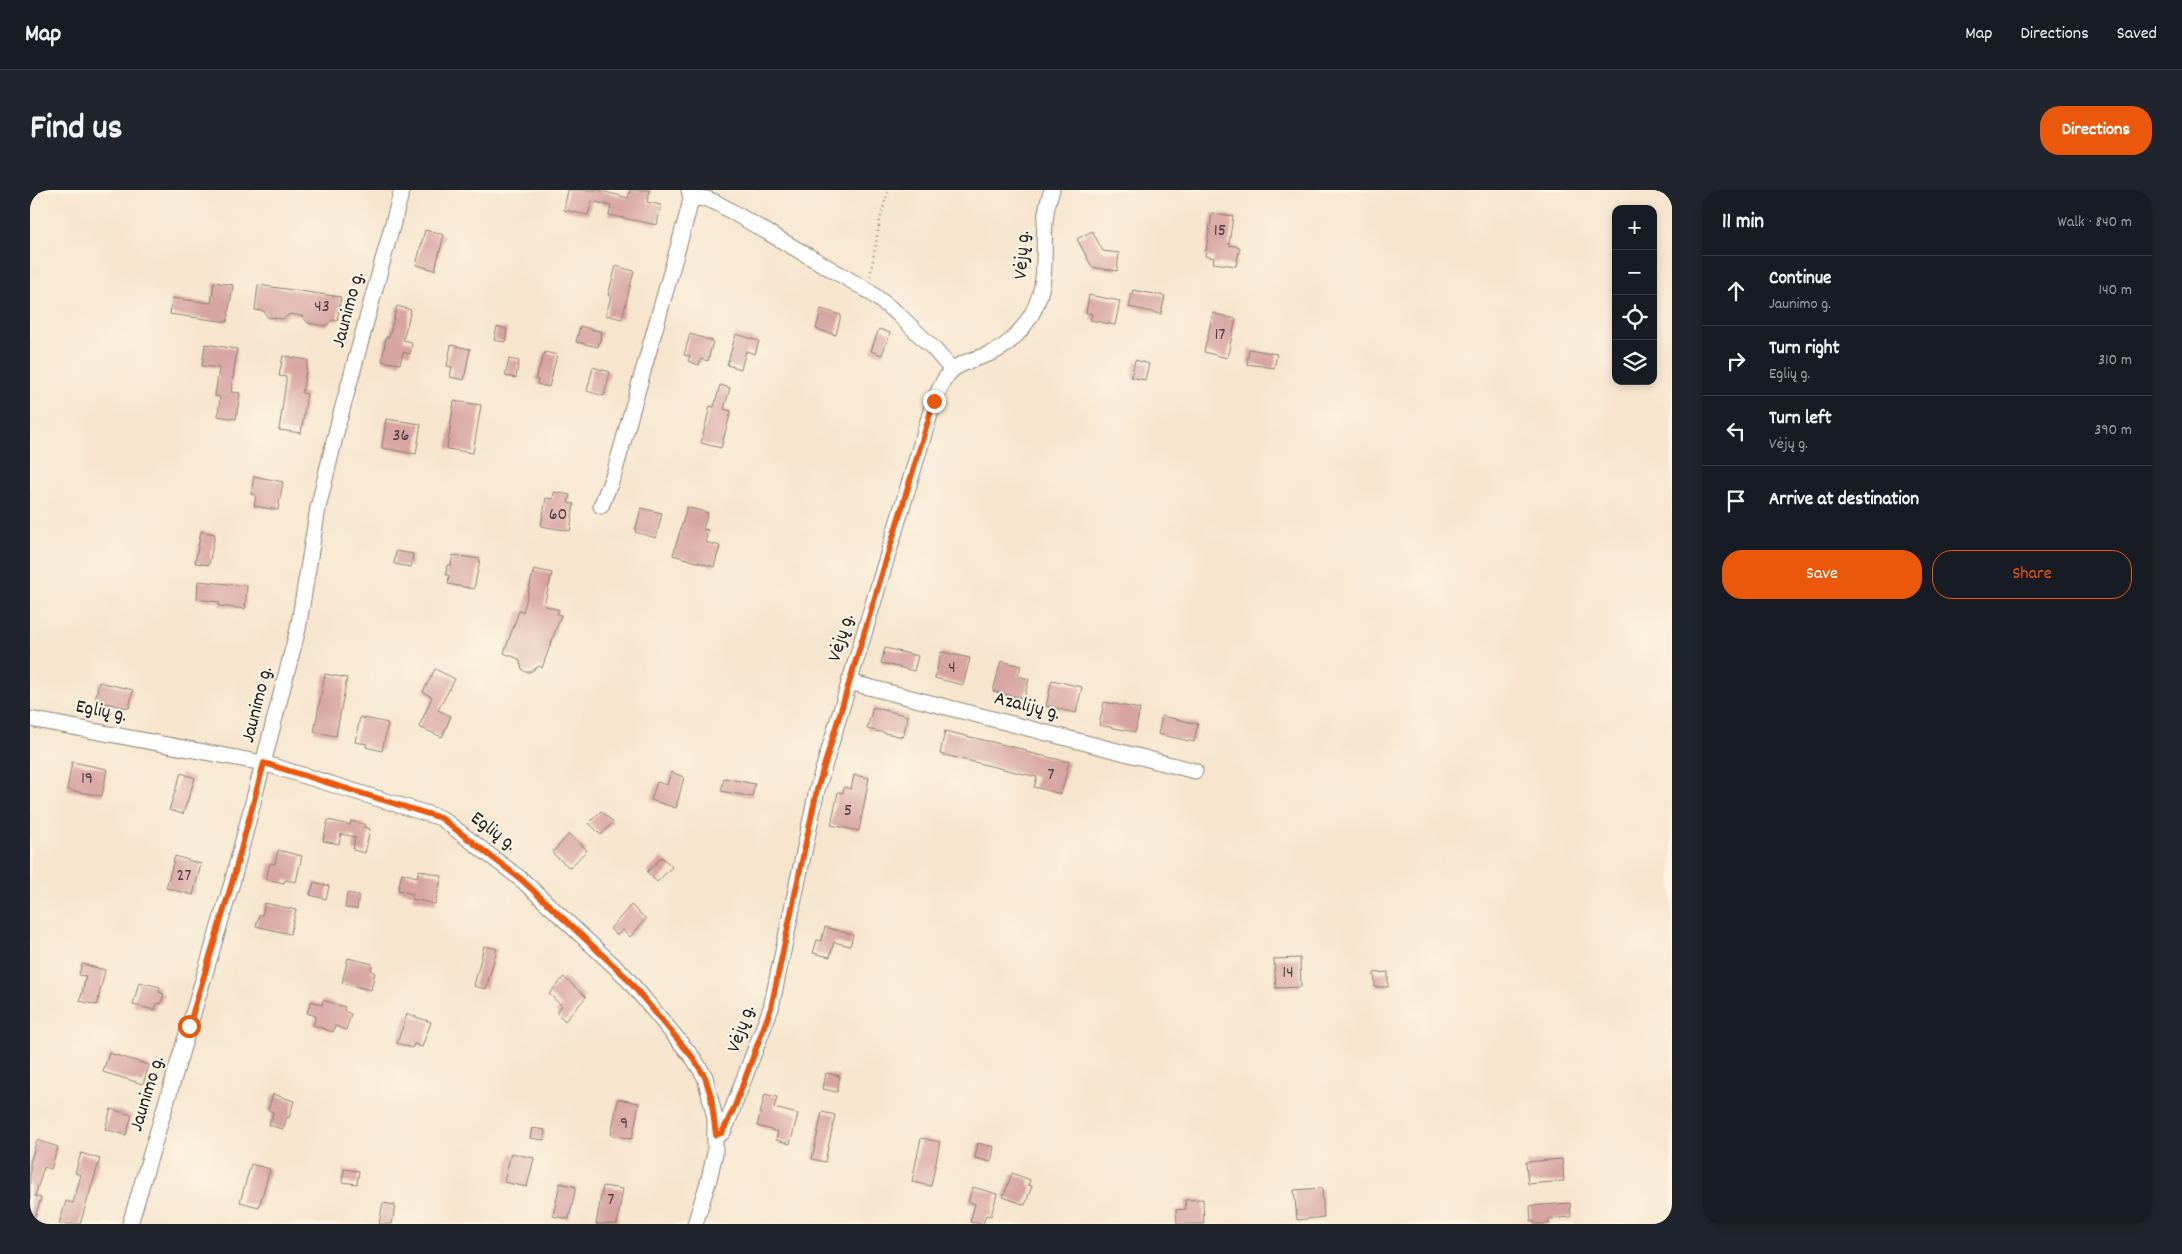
<!DOCTYPE html>
<meta charset="utf-8">
<style>
body{margin:0;font-family:Dekko,sans-serif;background:#20242c;color:#f1f3f6}
.controls{position:absolute;right:15px;top:15px;display:grid;overflow:hidden;border-radius:10px;box-shadow:0 2px 8px #0003}
.controls button{width:45px;height:45px;display:grid;place-items:center;padding:0;border:0;border-bottom:1px solid #363941;background:#171b24;color:#f1f3f6;font:25px sans-serif}
.stop{position:absolute;width:15px;height:15px;margin:-11px;border:4px solid #ea580c;border-radius:50%;background:#fff}
.stop.end{background:#ea580c;border-color:#fff;box-shadow:0 1px 5px #0008}
.list{margin:0;padding:0;list-style:none}
h2{display:flex;justify-content:space-between;align-items:center;height:65px;margin:0;padding:0 20px;font-size:21px}
h2 small{font-size:16px;font-weight:400;color:#9ea1a6}
.list li{display:grid;grid-template-columns:32px 1fr auto;gap:15px;align-items:center;box-sizing:border-box;height:70px;padding:0 20px;border-top:1px solid #363941}
.list b{display:block;font-size:19px;white-space:nowrap}
.list p{margin:0;font-size:16px;white-space:nowrap;color:#9ea1a6}
.list em{font-size:16px;font-style:normal;color:#9ea1a6}
.actions{display:flex;gap:10px;padding:15px 20px}
.actions a{flex:1;padding:11px 0;border:1px solid #ea580c;border-radius:20px;text-align:center;font-size:18px;color:#ea580c}
.actions .main{background:#ea580c;color:#fff}
.icon{flex:none;width:28px;height:28px;fill:none;stroke:currentColor;stroke-width:2;stroke-linecap:round;stroke-linejoin:round}
.map{position:relative;flex:none;width:1642px;height:1034px;overflow:hidden;border-radius:20px}
header{display:flex;align-items:center;gap:30px;box-sizing:border-box;height:70px;padding:0 25px;background:#171b24;border-bottom:1px solid #363941}
header strong{font-size:24px}
nav{display:flex;gap:28px;margin-inline-start:auto;font-size:18px}
.intro{display:flex;align-items:center;justify-content:space-between;box-sizing:border-box;height:120px;padding:0 30px}
h1{margin:0;font-size:35px}
.button{padding:12px 22px;border-radius:20px;background:#ea580c;color:#fff;font-size:18px;font-weight:700}
main{display:flex;gap:30px;padding:0 30px}
aside{flex:1;background:#171b24;border-radius:20px;box-shadow:0 2px 8px #0003}
.map>svg:first-child{display:block}
</style>
<header>
<strong>Map</strong>
<nav><a>Map</a><a>Directions</a><a>Saved</a></nav>
</header>
<div class="intro"><h1>Find us</h1><a class="button">Directions</a></div>
<main>
<div class="map">
<svg width="1642" height="1034" viewBox="0 0 1642 1034">
<rect width="100%" height="100%" fill="#fcf5e5"/>
<filter id="ink" filterUnits="userSpaceOnUse"><feTurbulence type="fractalNoise" baseFrequency=".02" numOctaves="2"/><feDisplacementMap in="SourceGraphic" scale="10" xChannelSelector="R" yChannelSelector="G"/><feConvolveMatrix kernelMatrix="1 2 1 2 8 2 1 2 1" color-interpolation-filters="sRGB"/></filter>
<filter id="wash" filterUnits="userSpaceOnUse"><feTurbulence type="fractalNoise" baseFrequency=".0096" numOctaves="4" result="noise"/><feDisplacementMap in="SourceGraphic" scale="20" xChannelSelector="R" yChannelSelector="G"/><feGaussianBlur stdDeviation="1.12" result="paint"/><feColorMatrix in="noise" values="0 0 0 0 0 0 0 0 0 0 0 0 0 0 0 0 0 1.4 0 .05"/><feComposite in="paint" operator="in"/></filter>
<g filter="url(#wash)">
<rect width="100%" height="100%" fill="#f7e5cd"/>
<g id="blocks">
<!-- building -->
<g fill="#d7a4a2">
<polygon points="538,0 568,0 598,8 600,0 620,0 617,12 631,15 627,35 579,25 581,16 562,11 558,25 534,20"/>
<polygon points="1182,23 1203,26 1199,55 1210,57 1206,76 1183,73 1184,68 1175,66"/>
<polygon points="395,40 414,45 405,80 386,75"/>
<polygon points="1062,41 1073,61 1089,63 1087,81 1062,77 1047,49"/>
<polygon points="586,76 604,81 592,129 576,125 581,106 578,105"/>
<polygon points="184,92 203,95 197,132 140,124 142,108 181,113"/>
<polygon points="228,95 311,107 307,131 302,130 296,136 278,133 272,126 260,124 253,129 237,127 234,121 225,120"/>
<polygon points="1103,100 1135,106 1131,124 1099,117"/>
<polygon points="1059,105 1090,111 1085,135 1060,130 1062,124 1056,123"/>
<polygon points="367,116 381,120 373,150 382,152 380,164 373,162 370,174 352,171 356,147 359,147"/>
<polygon points="791,119 811,125 806,145 786,139"/>
<polygon points="1183,123 1206,129 1197,168 1174,162"/>
<polygon points="550,136 572,142 568,157 546,152"/>
<polygon points="467,137 477,139 475,152 464,150"/>
<polygon points="849,139 860,143 852,165 841,161"/>
<polygon points="660,144 683,151 678,171 671,169 669,175 658,171 660,166 654,165"/>
<polygon points="706,144 729,151 725,164 716,161 711,179 697,175"/>
<polygon points="175,154 207,159 201,202 210,203 206,229 188,226 190,207 185,206 189,178 172,176"/>
<polygon points="421,155 440,159 434,190 420,187 422,177 417,176"/>
<polygon points="1219,159 1247,164 1244,178 1217,174"/>
<polygon points="515,162 527,165 519,197 507,194 508,190 505,189"/>
<polygon points="253,166 278,170 272,203 277,204 271,243 249,240 256,192 256,187 249,186"/>
<polygon points="479,169 489,171 486,188 475,186"/>
<polygon points="1105,170 1119,174 1115,190 1101,187"/>
<polygon points="563,177 580,182 574,206 557,201"/>
<polygon points="690,195 700,198 694,219 701,221 691,258 671,253 680,216 684,217"/>
<polygon points="424,211 451,215 443,263 417,259"/>
<polygon points="356,229 391,234 386,264 352,258"/>
<polygon points="224,286 253,292 248,320 224,316 226,305 221,304"/>
<polygon points="524,302 540,305 538,313 544,314 540,341 511,336 516,308 523,309"/>
<polygon points="657,317 678,323 673,339 678,340 675,352 690,356 684,377 643,365"/>
<polygon points="611,318 632,323 626,348 605,342"/>
<polygon points="171,341 185,344 179,375 165,373"/>
<polygon points="366,361 383,364 381,377 364,374"/>
<polygon points="423,365 450,369 444,399 418,394 419,385 416,385 417,375 421,375"/>
<polygon points="504,379 522,383 514,415 529,420 527,424 531,425 512,478 509,476 500,482 495,482 492,479 489,469 474,463 489,421 493,422"/>
<polygon points="168,391 217,396 215,419 189,416 189,412 167,409"/>
<polygon points="855,458 888,466 884,481 851,473"/>
<polygon points="911,462 940,468 933,495 905,488"/>
<polygon points="971,471 991,476 988,486 999,489 994,509 963,501"/>
<polygon points="405,479 425,489 408,520 421,526 412,547 389,537 402,507 393,502"/>
<polygon points="295,484 317,488 306,546 284,542"/>
<polygon points="1022,490 1052,497 1046,523 1016,516"/>
<polygon points="69,492 103,500 99,518 65,511"/>
<polygon points="1074,512 1110,519 1105,542 1069,535"/>
<polygon points="843,517 878,526 873,547 837,539"/>
<polygon points="1132,526 1168,534 1164,552 1128,544"/>
<polygon points="330,527 358,533 352,561 336,557 337,554 325,552"/>
<polygon points="915,541 996,560 996,562 1039,572 1031,604 1004,597 1007,587 910,564"/>
<polygon points="42,572 77,579 72,606 37,600"/>
<polygon points="641,582 654,587 646,618 621,610 627,592 637,595"/>
<polygon points="151,583 165,588 153,624 139,620"/>
<polygon points="824,585 839,588 829,641 801,635 808,602 813,603 814,597 821,599"/>
<polygon points="694,588 725,594 722,607 691,601"/>
<polygon points="571,621 583,632 571,645 559,633"/>
<polygon points="298,630 320,635 321,631 334,634 334,637 340,639 335,663 323,660 325,647 311,644 309,654 293,651"/>
<polygon points="539,644 557,660 540,678 522,663"/>
<polygon points="248,660 272,666 266,692 255,690 254,693 236,689 240,673 245,674"/>
<polygon points="145,666 171,674 163,705 136,698"/>
<polygon points="632,667 642,677 627,692 617,682"/>
<polygon points="389,680 412,686 405,714 382,709 383,704 368,700 372,683 387,687"/>
<polygon points="284,692 299,696 296,709 280,705"/>
<polygon points="317,703 329,705 327,719 315,718"/>
<polygon points="235,713 266,720 260,744 226,736 229,725 232,725"/>
<polygon points="601,715 616,729 600,747 593,740 587,745 580,739"/>
<polygon points="795,737 823,745 820,756 804,752 800,767 783,763 787,750 791,751"/>
<polygon points="454,756 467,759 456,799 444,796"/>
<polygon points="318,768 342,774 341,781 345,783 341,800 312,793"/>
<polygon points="1270,768 1271,797 1246,798 1244,769"/>
<polygon points="52,774 75,780 67,815 50,811 56,786 49,785"/>
<polygon points="1358,782 1358,797 1345,797 1344,783"/>
<polygon points="534,787 556,807 535,831 526,822 532,816 519,804"/>
<polygon points="109,792 130,797 129,802 134,804 131,814 127,813 125,820 103,815"/>
<polygon points="293,810 315,817 314,821 321,824 316,840 305,836 303,842 283,835 286,826 277,823 281,811 292,815"/>
<polygon points="377,824 401,832 392,857 384,854 382,858 367,853"/>
<polygon points="79,863 119,875 113,894 73,882"/>
<polygon points="796,883 810,886 807,902 793,899"/>
<polygon points="243,904 264,911 259,928 257,927 253,939 239,935 243,922 238,920"/>
<polygon points="735,904 747,907 744,918 768,924 760,954 746,950 748,942 727,936"/>
<polygon points="588,909 609,913 602,949 581,945"/>
<polygon points="81,919 102,925 96,945 75,939"/>
<polygon points="792,922 805,925 795,972 782,969"/>
<polygon points="502,938 515,940 514,950 500,948"/>
<polygon points="891,948 910,952 901,996 882,992"/>
<polygon points="7,950 28,957 21,979 14,977 5,1006 11,1008 3,1034 0,1034 0,973"/>
<polygon points="948,953 964,957 961,972 945,968"/>
<polygon points="51,963 70,969 50,1034 29,1034 36,1011 43,1013 51,985 45,983"/>
<polygon points="481,963 504,968 497,997 474,992"/>
<polygon points="1532,969 1534,991 1498,994 1496,972"/>
<polygon points="221,974 240,979 229,1017 210,1012"/>
<polygon points="314,979 329,981 327,994 312,992"/>
<polygon points="982,983 1000,990 998,995 1002,996 995,1015 973,1007"/>
<polygon points="530,993 546,997 539,1029 523,1026"/>
<polygon points="573,996 593,999 587,1034 566,1034"/>
<polygon points="943,997 967,1004 961,1026 956,1025 953,1034 940,1032 945,1014 938,1012"/>
<polygon points="1292,998 1294,1027 1267,1030 1264,1000"/>
<polygon points="1173,1009 1174,1034 1147,1034 1146,1020 1156,1019 1155,1010"/>
<polygon points="353,1013 365,1015 362,1034 349,1034"/>
<polygon points="1540,1013 1541,1027 1519,1029 1519,1034 1504,1034 1504,1031 1501,1032 1500,1016"/>
</g>
</g>
</g>
<g filter="url(#ink)">
<use href="#blocks" fill-opacity="0" stroke="#8a8074" stroke-width="1"/>
<g fill="none" stroke-linecap="round" stroke-linejoin="round">
<!-- minor casing -->
<g stroke="#8a8074" stroke-width="17">
<g id="minor">
<polyline points="661,8 677,9 687,13 837,100 868,124 904,159 922,180"/>
<polyline points="571,316 584,284 658,22 661,8 659,0"/>
<polyline points="819,492 1165,581"/>
<polyline points="0,529 233,573 411,628 492,690 595,786 664,869 675,887 685,928 685,963 679,989 665,1034"/>
<path d="M685,945L692,943L696,936L741,818L787,600L904,211C909,201 912,190 921,181C931,172 946,169 959,164C975,158 987,146 996,133C1028,89 1004,46 1022,0"/>
<polyline points="100,1034 202,693 268,439 288,318 309,231 372,0"/>
</g>
</g>
<!-- path -->
<polyline stroke="#8a8074" stroke-width="2.5" stroke-dasharray="1 4" stroke-linecap="butt" points="840,86 850,30 858,0"/>
<!-- minor -->
<use href="#minor" stroke="#fff" stroke-width="15"/>
</g>
</g>
<g fill="none" stroke-linecap="round" stroke-linejoin="round" filter="url(#ink)">
<!-- route -->
<polyline stroke="#ea580c" stroke-width="6" points="159,836 202,693 234,573 411,628 492,690 595,786 664,869 675,887 681,906 686,945 692,943 705,916 741,818 787,600 904,211"/>
</g>
<g text-anchor="middle" dominant-baseline="central" stroke-width="4" stroke-linejoin="round" paint-order="stroke">
<!-- number labels -->
<g font-size="18" fill="#4b3e3e">
<text x="1190" y="41">15</text>
<text x="292" y="117">43</text>
<text x="1190" y="145">17</text>
<text x="371" y="246">36</text>
<text x="528" y="325">60</text>
<text x="922" y="478">4</text>
<text x="1021" y="585">7</text>
<text x="57" y="589">19</text>
<text x="818" y="621">5</text>
<text x="154" y="686">27</text>
<text x="1258" y="783">14</text>
<text x="594" y="934">9</text>
<text x="581" y="1010">7</text>
</g>
<!-- street labels -->
<g font-size="20" fill="#1c1c1c" stroke="#fcf5e5">
<text transform="translate(993 65) rotate(-87)">Vėjų g.</text>
<text transform="translate(319 120) rotate(-75)">Jaunimo g.</text>
<text transform="translate(812 448) rotate(-73)">Vėjų g.</text>
<text transform="translate(228 515) rotate(-76)">Jaunimo g.</text>
<text transform="translate(997 517) rotate(14)">Azalijų g.</text>
<text transform="translate(71 522) rotate(11)">Eglių g.</text>
<text transform="translate(463 642) rotate(37)">Eglių g.</text>
<text transform="translate(712 839) rotate(-71)">Vėjų g.</text>
<text transform="translate(118 904) rotate(-73)">Jaunimo g.</text>
</g>
</g>
</svg>
<div class="controls">
<button>+</button>
<button>−</button>
<button><svg class="icon" aria-label="locate" viewBox="0 0 24 24"><circle cx="12" cy="12" r="6"/><path d="M12 2v4M12 18v4M2 12h4M18 12h4"/></svg></button>
<button><svg class="icon" aria-label="layers" viewBox="0 0 24 24"><path d="M12 4l9 5-9 5-9-5zM3 14l9 5 9-5"/></svg></button>
</div>
<div class="stop" style="left:159px;top:836px"></div>
<div class="stop end" style="left:904px;top:211px"></div>
</div>
<aside>
<h2>11 min<small>Walk · 840 m</small></h2>
<ul class="list">
<li><svg class="icon" aria-label="ahead" viewBox="0 0 24 24"><path d="M12 20V5M6 11l6-6 6 6"/></svg><div><b>Continue</b><p>Jaunimo g.</p></div><em>140 m</em></li>
<li><svg class="icon" aria-label="right" viewBox="0 0 24 24"><path d="M7 20v-9h11M14 6l5 5-5 5"/></svg><div><b>Turn right</b><p>Eglių g.</p></div><em>310 m</em></li>
<li><svg class="icon" aria-label="left" viewBox="0 0 24 24"><path d="M17 20v-9H6M10 6l-5 5 5 5"/></svg><div><b>Turn left</b><p>Vėjų g.</p></div><em>390 m</em></li>
<li><svg class="icon" aria-label="arrive" viewBox="0 0 24 24"><path d="M6 21V4h12l-3 4 3 4H6"/></svg><div><b>Arrive at destination</b></div></li>
</ul>
<div class="actions"><a class="main">Save</a><a>Share</a></div>
</aside>
</main>
